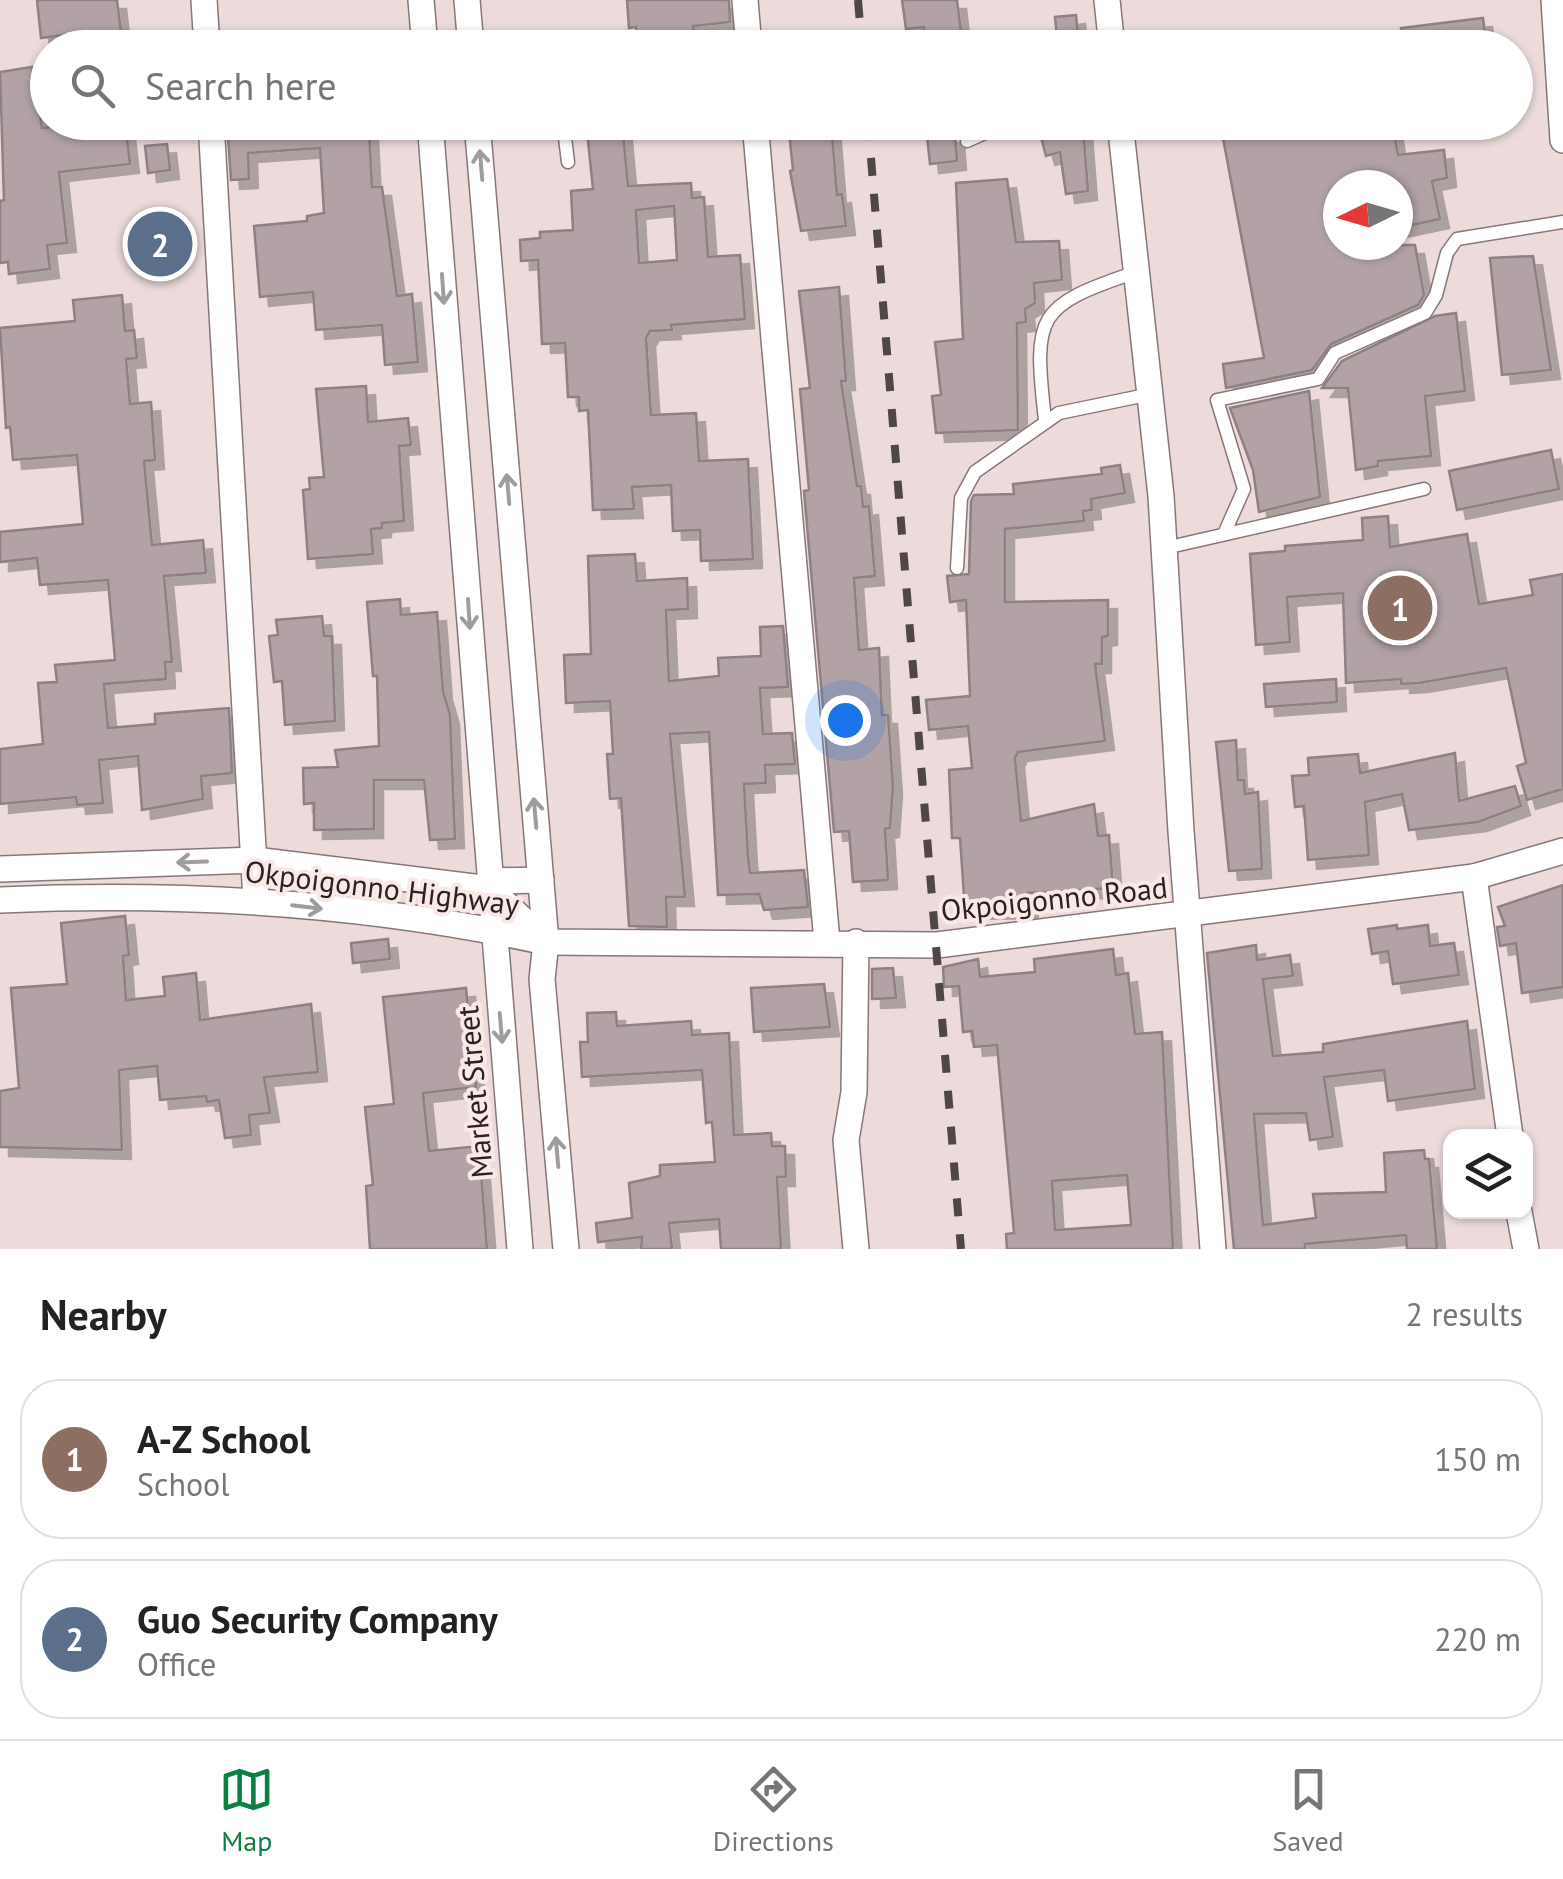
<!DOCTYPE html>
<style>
body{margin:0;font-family:"PT Sans",sans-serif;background:#f6f6f6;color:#222}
.controls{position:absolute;right:30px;bottom:30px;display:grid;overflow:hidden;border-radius:20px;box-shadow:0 2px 8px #0004}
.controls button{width:90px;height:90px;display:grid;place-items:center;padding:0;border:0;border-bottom:2px solid #e0e0e0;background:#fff;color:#222;font:50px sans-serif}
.compass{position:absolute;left:1323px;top:170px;width:90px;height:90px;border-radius:50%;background:#fff;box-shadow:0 2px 8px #0004;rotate:265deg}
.you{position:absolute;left:845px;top:720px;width:35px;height:35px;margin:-25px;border:8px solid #fff;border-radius:50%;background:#1a73e8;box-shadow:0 0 0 15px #1a73e833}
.badge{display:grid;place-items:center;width:65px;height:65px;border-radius:50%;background:#0b8043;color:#fff;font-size:32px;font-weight:700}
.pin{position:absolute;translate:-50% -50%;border:5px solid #fff;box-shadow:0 2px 10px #0006}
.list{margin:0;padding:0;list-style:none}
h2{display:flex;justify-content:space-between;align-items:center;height:130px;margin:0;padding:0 40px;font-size:42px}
h2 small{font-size:32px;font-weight:400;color:#767676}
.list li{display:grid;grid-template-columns:65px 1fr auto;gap:30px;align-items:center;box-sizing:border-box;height:160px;margin:0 20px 20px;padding:0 20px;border:2px solid #e0e0e0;border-radius:40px}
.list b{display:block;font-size:38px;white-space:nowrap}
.list p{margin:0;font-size:32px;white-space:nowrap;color:#767676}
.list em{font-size:32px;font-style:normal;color:#767676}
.icon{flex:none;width:55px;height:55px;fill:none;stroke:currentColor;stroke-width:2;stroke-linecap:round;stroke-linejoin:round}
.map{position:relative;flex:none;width:1563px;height:1249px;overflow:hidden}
.search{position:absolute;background:#fff;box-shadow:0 2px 8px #0004;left:30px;right:30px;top:30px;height:110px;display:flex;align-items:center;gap:25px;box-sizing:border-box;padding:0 35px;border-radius:55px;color:#767676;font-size:38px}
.sheet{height:490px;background:#fff}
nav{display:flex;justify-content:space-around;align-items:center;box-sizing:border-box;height:140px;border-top:2px solid #e0e0e0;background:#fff;font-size:28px;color:#767676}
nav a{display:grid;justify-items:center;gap:5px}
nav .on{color:#0b8043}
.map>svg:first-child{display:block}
</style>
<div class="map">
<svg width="1563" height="1249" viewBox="0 0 1563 1249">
<defs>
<filter id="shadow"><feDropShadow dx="9" dy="9" stdDeviation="0" flood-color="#0004"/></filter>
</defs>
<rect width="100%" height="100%" fill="#ecdbda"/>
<!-- building -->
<g fill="#b2a2a6" stroke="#8f8084" stroke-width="2.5" fill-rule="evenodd" filter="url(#shadow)">
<polygon points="37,0 117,0 123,48 88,48 87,32 41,38"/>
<polygon points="627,0 729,0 730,22 693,26 696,48 638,48 636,27 629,28"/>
<polygon points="902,0 957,0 963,48 926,48 924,27 906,29"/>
<polygon points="1076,15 1079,45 1058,48 1055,17"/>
<polygon points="1483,18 1487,48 1404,48 1401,28"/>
<polygon points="32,67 42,128 125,122 130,164 59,172 67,243 47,245 50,269 9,274 8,262 0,263 0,201 4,200 0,72"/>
<polygon points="227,122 360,122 361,130 369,130 372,187 382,187 397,296 412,294 418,362 385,365 382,325 316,330 313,292 260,297 254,226 307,221 307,216 324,213 320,148 248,153 249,179 231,180"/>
<path d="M586,122H622L628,186L691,183L692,198L704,197L708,257L740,255L745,319L671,325L672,330L650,331L646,338L651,415L696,413L699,461L748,459L753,559L701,561L700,530L673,531L671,485L632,487L634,509L593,510L588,410L579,411V397H568L565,343L542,344L538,260L521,261L520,240L540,238V232L573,230L571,191L593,189ZM674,206L677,260L639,263L636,210Z"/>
<polygon points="788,122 831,122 837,195 842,194 846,226 801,231 790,171 793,170"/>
<polygon points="1220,122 1392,122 1398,155 1444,150 1447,178 1432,181 1440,219 1398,228 1398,185 1338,185 1338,245 1415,245 1424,295 1418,305 1331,344 1312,370 1226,388 1223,364 1264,358"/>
<polygon points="1083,127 1088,191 1066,194 1060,152 1046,156 1041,137"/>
<polygon points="955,134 957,161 930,164 927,136"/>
<polygon points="167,144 170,170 148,173 145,146"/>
<polygon points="1007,179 1016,242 1059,241 1062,280 1034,283 1035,303 1025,309 1026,322 1017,323 1018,430 936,433 932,396 941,395 935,342 963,339 956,183"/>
<polygon points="1533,256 1551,370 1502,375 1490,258"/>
<polygon points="839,287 846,381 841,381 857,486 861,486 863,507 869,506 875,576 854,578 859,650 879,648 882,715 888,715 893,786 890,828 885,829 888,880 853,882 849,831 834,832 804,491 809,490 800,389 810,388 799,291"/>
<polygon points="122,295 125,331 134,330 137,358 126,359 130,404 151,402 155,460 144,461 152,545 203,540 206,573 164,576 172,662 165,662 166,679 104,684 108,728 155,724 155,714 229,708 232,773 201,776 203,799 142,810 138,756 99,760 103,803 77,805 76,797 0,804 0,749 43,744 38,683 57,682 55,665 115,660 108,580 40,585 37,558 0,562 0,532 83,524 77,455 13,460 10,427 6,428 0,328 75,321 73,300"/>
<polygon points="1456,313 1465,391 1425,396 1431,456 1378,461 1378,466 1356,470 1348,388 1322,388 1342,361 1435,316"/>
<polygon points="366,386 368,422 408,418 411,445 399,446 404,521 382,523 382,528 371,529 373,554 308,559 303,490 310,489 309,478 324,477 316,389"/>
<polygon points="1309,391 1320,497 1259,512 1253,470 1230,408"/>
<polygon points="1551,450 1559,489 1457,510 1449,471"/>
<polygon points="1120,465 1125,493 1091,499 1092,510 1083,511 1084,521 1005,529 1005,602 1108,600 1108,636 1102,637 1102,664 1095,664 1105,741 1018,752 1015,758 1021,821 1094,804 1098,836 1109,835 1113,888 1028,893 1029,909 965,910 960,838 952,838 949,770 972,768 968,726 929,730 926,700 970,696 966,600 950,602 947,576 969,574 971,501 974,495 1014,494 1013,484 1102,474 1101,468"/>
<polygon points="1388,516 1390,547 1467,534 1479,604 1533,595 1530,580 1563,574 1563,789 1527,800 1517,766 1526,763 1506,668 1419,683 1401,684 1401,679 1346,683 1343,593 1287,597 1290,642 1256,645 1250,554 1285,551 1285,546 1363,540 1362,518"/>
<polygon points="635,554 637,581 687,578 688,609 666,610 669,681 719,676 718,658 761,656 760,627 783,626 788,687 760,688 763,734 792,733 795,764 765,765 766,783 744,784 748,856 750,873 804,870 808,907 764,910 759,894 718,895 709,732 670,734 685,897 666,897 667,927 629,926 621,798 610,799 607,754 613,754 610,701 566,703 564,655 591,654 588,556"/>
<polygon points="400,599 401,615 437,612 443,691 450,715 455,839 430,840 424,780 374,780 374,829 314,830 314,803 304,804 303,768 338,767 335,750 379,746 377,676 373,676 367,602"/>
<polygon points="322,616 324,636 332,636 335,721 285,725 282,681 274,682 269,636 278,635 276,620"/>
<polygon points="1336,679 1337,702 1266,707 1264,684"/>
<polygon points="1236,740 1238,780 1244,780 1245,794 1258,792 1262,869 1229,871 1216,742"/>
<polygon points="1455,753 1459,801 1515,786 1521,806 1478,822 1409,830 1402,794 1365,802 1369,855 1308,860 1304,806 1295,807 1292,776 1309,775 1308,758 1358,754 1360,773"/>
<polygon points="1563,885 1563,987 1522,993 1516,943 1500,946 1497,927 1505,926 1498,907"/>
<polygon points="125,916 129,955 123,956 126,1000 165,996 163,977 196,973 200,1020 311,1004 318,1072 264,1077 270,1113 249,1115 251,1135 225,1138 219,1100 207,1102 206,1096 160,1100 157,1066 119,1070 122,1150 0,1147 0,1091 19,1088 11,988 67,984 61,923"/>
<polygon points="1397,925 1397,929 1428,925 1430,946 1454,943 1459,975 1393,984 1388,951 1372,954 1368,929"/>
<polygon points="388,939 390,959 353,963 351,943"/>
<polygon points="1256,945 1257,960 1290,955 1293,976 1263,979 1273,1056 1323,1052 1323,1044 1467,1021 1475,1089 1388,1101 1384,1070 1324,1077 1333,1137 1310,1140 1306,1113 1254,1114 1263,1225 1316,1218 1313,1194 1386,1192 1384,1153 1424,1150 1425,1159 1429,1159 1437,1249 1407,1249 1406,1235 1305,1244 1305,1249 1234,1249 1207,953"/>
<path d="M1113,949L1116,975L1128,973L1135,1034L1162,1032L1173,1249H1007L1006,1234L1014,1233L997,1045L974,1047L972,1031L963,1032L959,986L944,987L943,967L978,959L980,977L1035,972L1034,959ZM1127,1175L1131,1225L1055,1230L1052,1181Z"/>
<polygon points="893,968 896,998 872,999 872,969"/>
<polygon points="824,984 830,1027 754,1032 751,988"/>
<polygon points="466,988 476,1087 423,1093 429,1151 479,1146 487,1249 370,1249 366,1186 373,1185 365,1107 394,1104 383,997"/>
<polygon points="616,1012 617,1026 691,1021 692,1035 729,1033 734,1135 771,1133 772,1146 785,1146 786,1177 777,1177 781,1249 721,1249 719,1219 669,1223 672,1249 641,1249 642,1237 598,1242 596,1223 632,1218 629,1183 660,1176 660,1165 715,1162 712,1122 706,1123 702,1070 582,1077 580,1042 588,1042 587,1013"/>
</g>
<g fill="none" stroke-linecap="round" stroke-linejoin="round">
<!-- service casing -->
<g stroke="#877777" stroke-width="15">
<g id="service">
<polyline points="563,122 568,162"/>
<polyline points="967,141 1009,122"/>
<path d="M1045,420C1033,314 1036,306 1136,272"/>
<polyline points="1224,534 1244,489 1217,400 1318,379 1335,353 1425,313 1436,295 1447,253 1457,239 1563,222"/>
<polyline points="1165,548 1424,489"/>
<polyline points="957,568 961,498 975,472 1059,413 1151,394"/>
</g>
</g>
<!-- minor casing -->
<g stroke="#877777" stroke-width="28">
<g id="minor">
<polyline points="204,0 207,48"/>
<polyline points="421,0 425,48"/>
<polyline points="467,0 471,48"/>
<polyline points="745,0 749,48"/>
<polyline points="1107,0 1112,48"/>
<polyline points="1554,0 1563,140"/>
<polyline points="211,122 256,900"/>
<polyline points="430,122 520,1249"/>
<polyline points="477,122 546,942 542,979 566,1249"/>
<polyline points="755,122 827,942"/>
<polyline points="1120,122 1161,496 1181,831 1213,1249"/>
<polyline points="0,869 255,860 490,889 546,942"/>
<polyline points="1474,877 1510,1136"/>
<polyline points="490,881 541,880"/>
<path d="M0,900C181,892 368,903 546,942L937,945L1474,877L1563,851"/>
<polyline points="856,942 854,1092 846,1140 856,1249"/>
<polyline points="1519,1212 1526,1249"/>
</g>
</g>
<!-- service -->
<use href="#service" stroke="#fff" stroke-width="12"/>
<!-- minor -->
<use href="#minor" stroke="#fff" stroke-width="25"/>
<!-- rail -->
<g stroke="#4f4747" stroke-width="8" stroke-dasharray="18 18" stroke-linecap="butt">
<polyline points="858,0 862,48"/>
<polyline points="868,122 961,1249"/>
</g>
</g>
<!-- one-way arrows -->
<defs><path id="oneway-shaft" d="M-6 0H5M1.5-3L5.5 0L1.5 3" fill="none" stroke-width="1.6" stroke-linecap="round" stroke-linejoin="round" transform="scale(2.5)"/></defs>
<g stroke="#9e9c9c">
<use href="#oneway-shaft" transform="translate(481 165) rotate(-95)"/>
<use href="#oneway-shaft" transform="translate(443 289) rotate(86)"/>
<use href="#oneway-shaft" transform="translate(508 489) rotate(-95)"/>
<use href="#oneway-shaft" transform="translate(469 614) rotate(86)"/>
<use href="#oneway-shaft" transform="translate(535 813) rotate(-95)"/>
<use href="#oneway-shaft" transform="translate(192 862) rotate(178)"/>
<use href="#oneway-shaft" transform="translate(307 907) rotate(7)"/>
<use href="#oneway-shaft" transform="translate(501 1028) rotate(85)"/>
<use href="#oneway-shaft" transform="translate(557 1152) rotate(-95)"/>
</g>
<g text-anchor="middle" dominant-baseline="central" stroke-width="8" stroke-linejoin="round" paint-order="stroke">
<!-- street labels -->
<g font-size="30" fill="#282222" stroke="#fae8e7">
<text transform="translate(382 887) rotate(7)">Okpoigonno Highway</text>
<text transform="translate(1054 898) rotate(-6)">Okpoigonno Road</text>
<text transform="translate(474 1092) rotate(-95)">Market Street</text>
</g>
</g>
</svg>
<div class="controls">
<button><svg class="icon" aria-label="layers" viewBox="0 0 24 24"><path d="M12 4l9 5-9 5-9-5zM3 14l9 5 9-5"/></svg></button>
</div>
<svg class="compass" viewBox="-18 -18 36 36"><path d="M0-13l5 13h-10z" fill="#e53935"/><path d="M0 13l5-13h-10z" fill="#767676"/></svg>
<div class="you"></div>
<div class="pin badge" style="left:1400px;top:608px;background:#8d6e63">1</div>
<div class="pin badge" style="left:160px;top:244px;background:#5c6f8a">2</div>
<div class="search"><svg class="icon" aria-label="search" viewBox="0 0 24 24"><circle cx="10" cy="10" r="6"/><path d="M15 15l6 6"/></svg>Search here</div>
</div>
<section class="sheet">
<h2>Nearby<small>2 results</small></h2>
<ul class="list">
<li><span class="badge" style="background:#8d6e63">1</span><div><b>A-Z School</b><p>School</p></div><em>150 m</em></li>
<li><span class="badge" style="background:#5c6f8a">2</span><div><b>Guo Security Company</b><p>Office</p></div><em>220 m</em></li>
</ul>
</section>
<nav>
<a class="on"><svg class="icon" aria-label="map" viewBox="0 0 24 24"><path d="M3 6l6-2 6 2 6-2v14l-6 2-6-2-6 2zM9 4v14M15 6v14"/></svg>Map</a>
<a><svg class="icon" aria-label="directions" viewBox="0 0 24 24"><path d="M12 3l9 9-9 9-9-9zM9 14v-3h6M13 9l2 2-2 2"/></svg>Directions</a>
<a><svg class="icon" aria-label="saved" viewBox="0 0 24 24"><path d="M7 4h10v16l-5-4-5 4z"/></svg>Saved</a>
</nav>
